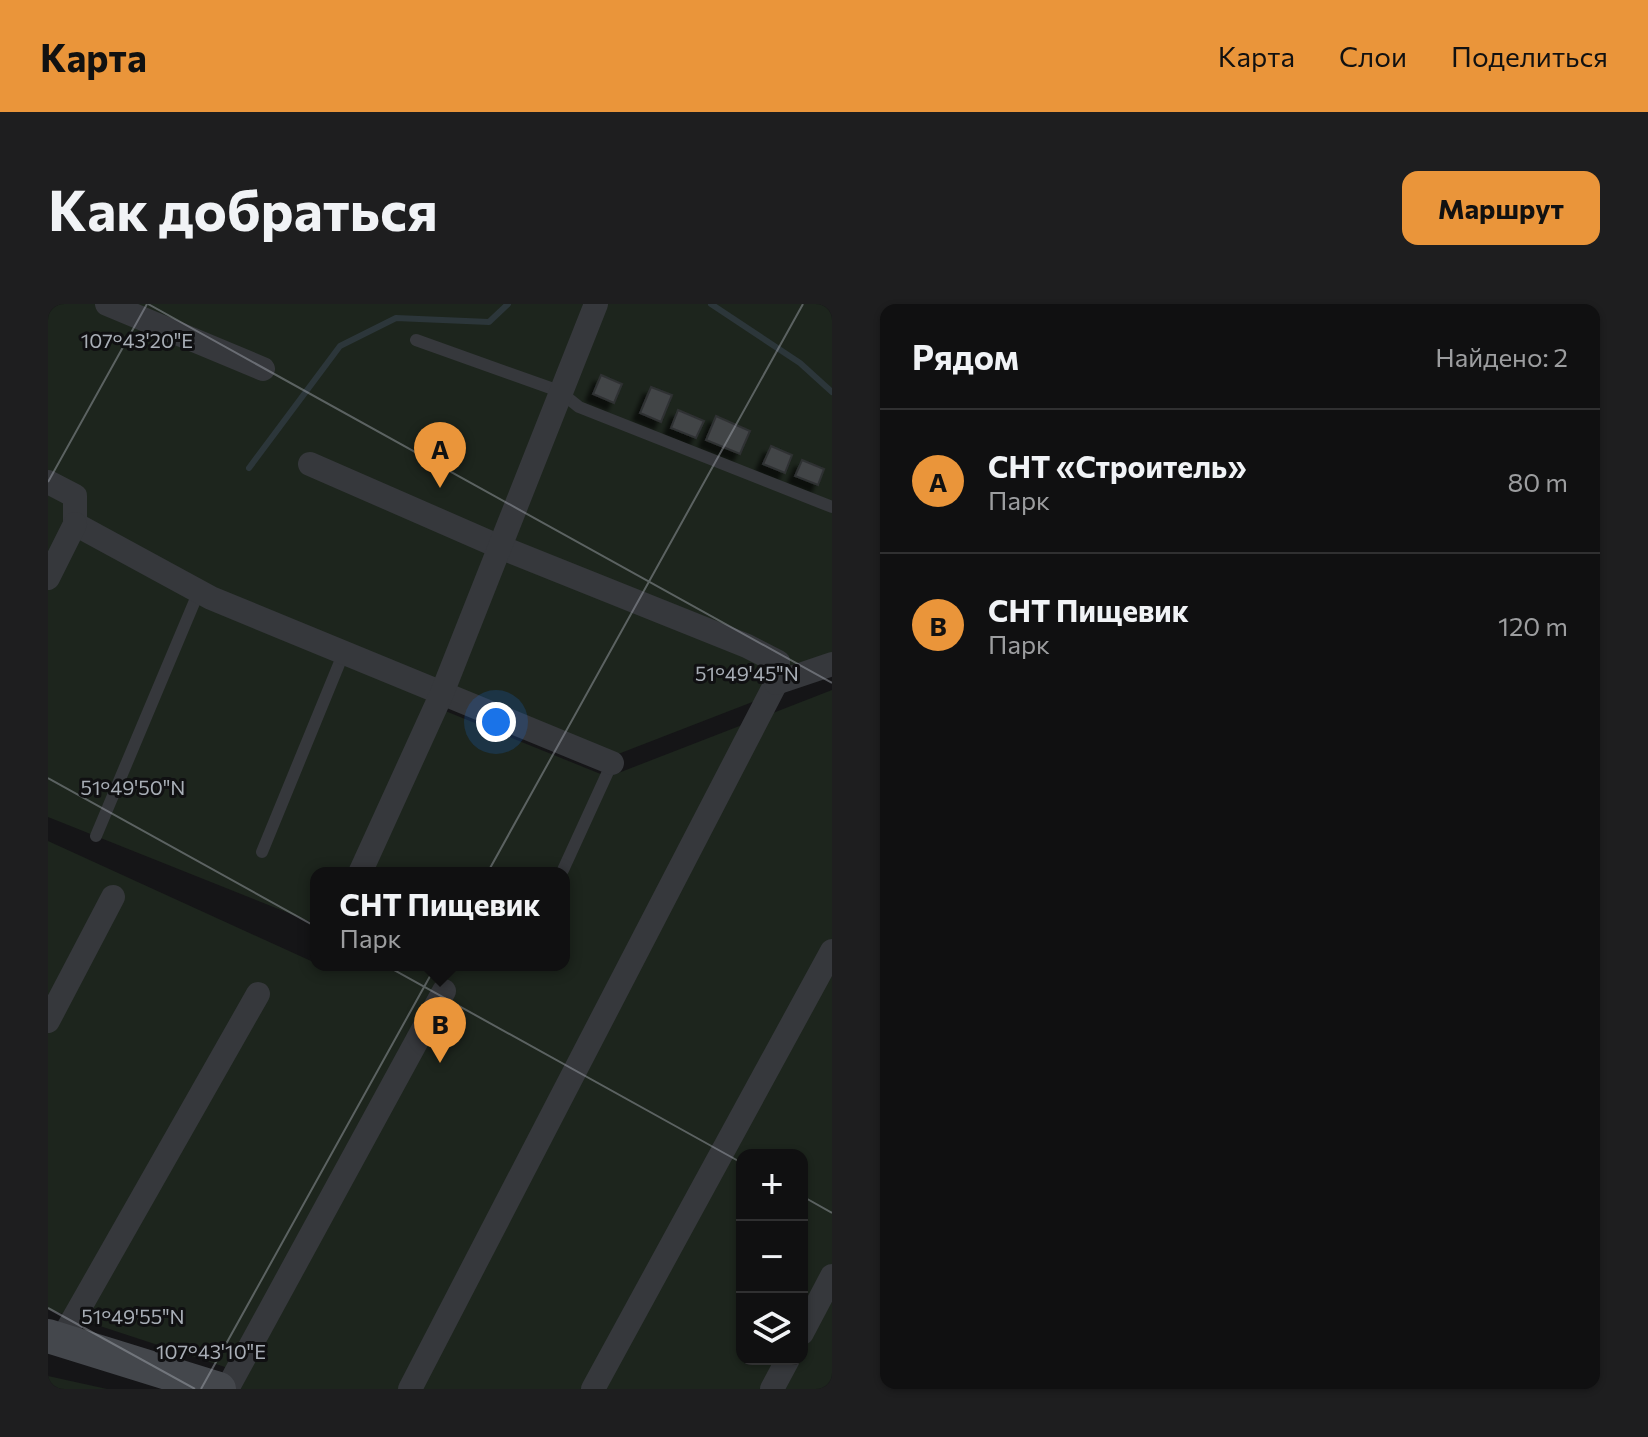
<!DOCTYPE html>
<html lang="ru">
<meta charset="utf-8">
<style>
body{margin:0;font-family:Commissioner,sans-serif;background:#1e1e1f;color:#f1f3f6}
.controls{position:absolute;right:24px;bottom:24px;display:grid;overflow:hidden;border-radius:16px;box-shadow:0 2px 6px #0004}
.controls button{width:72px;height:72px;display:grid;place-items:center;padding:0;border:0;border-bottom:2px solid #303031;background:#101011;color:#f1f3f6;font:40px sans-serif}
.you{position:absolute;left:448px;top:418px;width:28px;height:28px;margin:-20px;border:6px solid #fff;border-radius:50%;background:#1a73e8;box-shadow:0 0 0 12px #1a73e833}
.badge{display:grid;place-items:center;width:52px;height:52px;border-radius:50%;background:#ea953a;color:#111;font-size:26px;font-weight:700}
.pin{position:absolute;translate:-50% -66px;filter:drop-shadow(0 2px 4px #0008)}
.pin::after{content:'';position:absolute;top:42px;width:28px;height:24px;background:inherit;clip-path:polygon(0 0,100% 0,50% 100%)}
.popup{position:absolute;left:262px;top:563px;width:260px;height:104px;box-sizing:border-box;display:grid;place-content:center;border-radius:16px;background:#101011;filter:drop-shadow(0 2px 6px #0005);font-size:26px;white-space:nowrap;color:#9c9d9f}
.popup b{font-size:30px;color:#f1f3f6}
.popup::after{content:'';position:absolute;left:50%;top:100%;margin-left:-16px;border:16px solid transparent;border-top-color:#101011}
.list{margin:0;padding:0;list-style:none}
h2{display:flex;justify-content:space-between;align-items:center;height:104px;margin:0;padding:0 32px;font-size:34px}
h2 small{font-size:26px;font-weight:400;color:#9c9d9f}
.list li{display:grid;grid-template-columns:52px 1fr auto;gap:24px;align-items:center;box-sizing:border-box;height:144px;padding:0 32px;border-top:2px solid #303031}
.list b{display:block;font-size:30px;white-space:nowrap}
.list p{margin:0;font-size:26px;white-space:nowrap;color:#9c9d9f}
.list em{font-size:26px;font-style:normal;color:#9c9d9f}
.icon{flex:none;width:44px;height:44px;fill:none;stroke:currentColor;stroke-width:2;stroke-linecap:round;stroke-linejoin:round}
.map{position:relative;flex:none;width:784px;height:1085px;overflow:hidden;border-radius:16px}
header{display:flex;align-items:center;gap:48px;box-sizing:border-box;height:112px;padding:0 40px;background:#ea953a;color:#111}
header strong{font-size:38px}
nav{display:flex;gap:44px;margin-inline-start:auto;font-size:28px}
.intro{display:flex;align-items:center;justify-content:space-between;box-sizing:border-box;height:192px;padding:0 48px}
h1{margin:0;font-size:56px}
.button{padding:20px 36px;border-radius:16px;background:#ea953a;color:#111;font-size:28px;font-weight:700}
main{display:flex;gap:48px;padding:0 48px}
aside{flex:1;background:#101011;border-radius:16px;box-shadow:0 2px 6px #0004}
.map>svg:first-child{display:block}
</style>
<header>
<strong>Карта</strong>
<nav><a>Карта</a><a>Слои</a><a>Поделиться</a></nav>
</header>
<div class="intro"><h1>Как добраться</h1><a class="button">Маршрут</a></div>
<main>
<div class="map">
<svg width="784" height="1085" viewBox="0 0 784 1085">
<defs>
<filter id="shadow"><feDropShadow dx="-7" dy="7" stdDeviation="2" flood-color="#0009"/></filter>
</defs>
<rect width="100%" height="100%" fill="#151517"/>
<!-- green -->
<g fill="#1d251d" fill-rule="evenodd">
<polygon points="0,0 784,0 784,367 565,452 388,387 300,569 268,569 268,620 0,513"/>
<path d="M784,386V1085H172L177,1063L0,1005V537L285,667L288,661H516V569H323L385,402L560,473ZM694,851H754V1055H694Z"/>
<polygon points="0,1072 59,1085 0,1085"/>
</g>
<g fill="none" stroke-linecap="round" stroke-linejoin="round">
<!-- stream -->
<g stroke="#2c363a" stroke-width="6">
<polyline points="663,0 752,59 784,88"/>
<polyline points="201,164 292,42 348,14 441,18 460,0"/>
</g>
</g>
<!-- building -->
<g fill="#424447" stroke="#2f3033" stroke-width="2" filter="url(#shadow)">
<polygon points="553,71 574,80 566,99 545,90"/>
<polygon points="603,83 624,91 613,118 592,109"/>
<polygon points="630,106 656,117 648,134 623,124"/>
<polygon points="668,112 702,127 692,150 658,136"/>
<polygon points="723,142 744,151 737,169 715,160"/>
<polygon points="754,156 776,165 770,181 747,172"/>
</g>
<g fill="none" stroke-linecap="round" stroke-linejoin="round">
<!-- lane -->
<g stroke="#36383c" stroke-width="12">
<polyline points="368,36 511,87 531,103 784,203"/>
<polyline points="48,532 151,287"/>
<polyline points="214,548 296,348"/>
<polyline points="515,566 564,459"/>
</g>
<!-- street -->
<g stroke="#36383c" stroke-width="24">
<polyline points="59,0 215,65"/>
<polyline points="262,160 452,243 699,342 730,358 728,379 362,1085"/>
<polyline points="0,178 27,192 27,220 163,294 564,459"/>
<polyline points="0,274 27,220"/>
<polyline points="728,379 784,360"/>
<polyline points="312,569 394,389 548,0"/>
<polyline points="0,717 65,593"/>
<polyline points="754,1029 784,972"/>
<polyline points="14,1035 210,690"/>
<polyline points="179,1085 396,687"/>
<polyline points="545,1085 784,647"/>
<polyline points="724,1085 740,1055"/>
</g>
<!-- secondary -->
<polyline stroke="#44474c" stroke-width="34" points="0,1032 171,1085"/>
</g>
<!-- ticks -->
<path fill="none" stroke="#a8aeb6" stroke-width="2" stroke-opacity="0.45" d="M100,0L784,379M0,178L99,0M0,474L694,859M754,892L784,909M0,1004L147,1085M153,1085L755,0"/>
<g font-size="20" text-anchor="middle" fill="#a8aeb6" stroke="#101012" stroke-width="6" stroke-linejoin="round" paint-order="stroke">
<text x="89" y="44">107°43'20"E</text>
<text x="699" y="377">51°49'45"N</text>
<text x="85" y="491">51°49'50"N</text>
<text x="85" y="1020">51°49'55"N</text>
<text x="163" y="1055">107°43'10"E</text>
</g>
</svg>
<div class="controls">
<button>+</button>
<button>−</button>
<button><svg class="icon" aria-label="layers" viewBox="0 0 24 24"><path d="M12 4l9 5-9 5-9-5zM3 14l9 5 9-5"/></svg></button>
</div>
<div class="you"></div>
<div class="pin badge" style="left:392px;top:184px">A</div>
<div class="pin badge" style="left:392px;top:759px">B</div>
<div class="popup"><b>СНТ Пищевик</b>Парк</div>
</div>
<aside>
<h2>Рядом<small>Найдено: 2</small></h2>
<ul class="list">
<li><span class="badge">A</span><div><b>СНТ «Строитель»</b><p>Парк</p></div><em>80 m</em></li>
<li><span class="badge">B</span><div><b>СНТ Пищевик</b><p>Парк</p></div><em>120 m</em></li>
</ul>
</aside>
</main>
